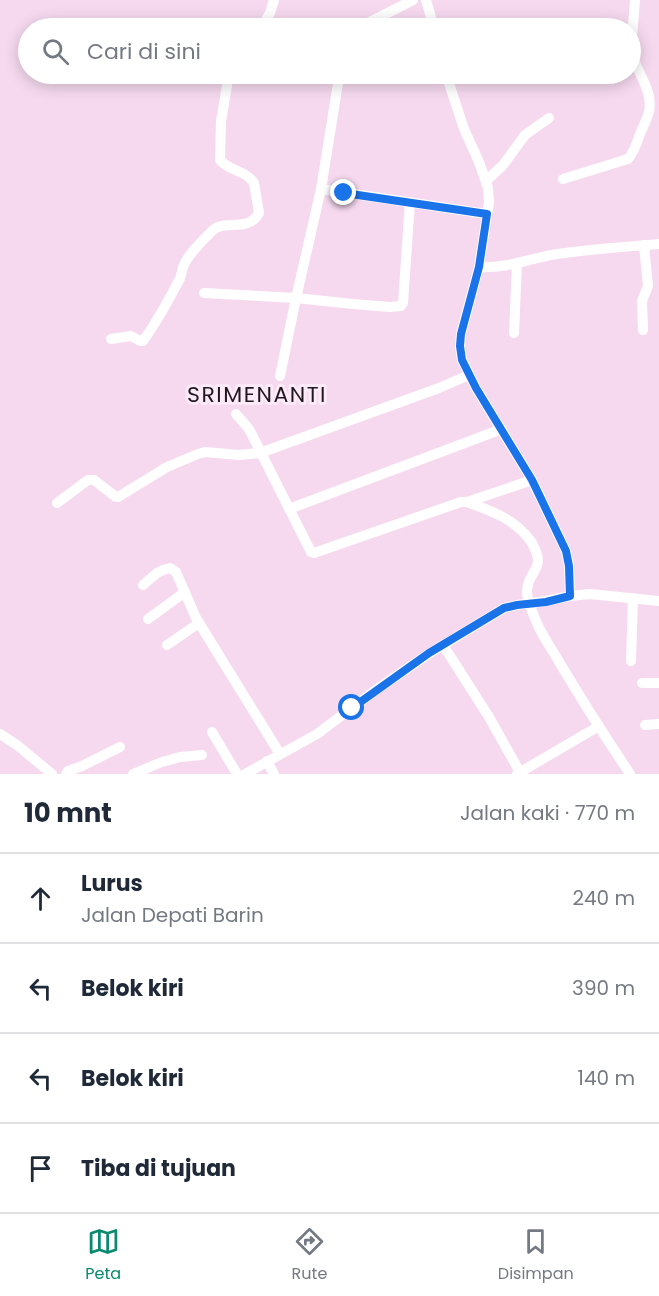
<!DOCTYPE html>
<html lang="id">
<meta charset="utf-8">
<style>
body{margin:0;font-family:Poppins,sans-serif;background:#f6f6f7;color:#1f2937}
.stop{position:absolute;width:18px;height:18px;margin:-14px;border:4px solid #1a73e8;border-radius:50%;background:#fff}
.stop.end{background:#1a73e8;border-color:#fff;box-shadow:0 2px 6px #0008}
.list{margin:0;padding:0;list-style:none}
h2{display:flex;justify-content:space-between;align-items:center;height:78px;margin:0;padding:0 24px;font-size:26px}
h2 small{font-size:20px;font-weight:400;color:#747a83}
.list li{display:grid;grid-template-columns:39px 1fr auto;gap:18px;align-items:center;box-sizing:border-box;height:90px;padding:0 24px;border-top:2px solid #e0e1e3}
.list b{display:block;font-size:22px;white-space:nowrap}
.list p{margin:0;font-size:20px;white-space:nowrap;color:#747a83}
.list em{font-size:20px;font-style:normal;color:#747a83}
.icon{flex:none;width:33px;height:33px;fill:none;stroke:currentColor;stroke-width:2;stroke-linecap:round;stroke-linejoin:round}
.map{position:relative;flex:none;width:659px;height:774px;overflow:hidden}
.search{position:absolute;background:#fff;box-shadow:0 3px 15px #0003;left:18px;right:18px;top:18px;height:66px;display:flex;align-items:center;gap:15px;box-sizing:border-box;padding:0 21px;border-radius:33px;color:#747a83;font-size:22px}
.sheet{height:438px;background:#fff}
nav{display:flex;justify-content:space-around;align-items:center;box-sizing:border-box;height:84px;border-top:2px solid #e0e1e3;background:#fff;font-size:16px;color:#747a83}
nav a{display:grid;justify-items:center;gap:3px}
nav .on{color:#09896d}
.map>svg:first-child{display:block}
</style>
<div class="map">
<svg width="659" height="774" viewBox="0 0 659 774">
<rect width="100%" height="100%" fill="#f6d9ef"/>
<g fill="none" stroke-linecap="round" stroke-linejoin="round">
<!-- minor -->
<g stroke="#fff" stroke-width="10">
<polyline points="426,0 434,28"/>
<polyline points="261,28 270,13 274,0"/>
<polyline points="358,28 413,0"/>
<polyline points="446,74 464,129 479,162 488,188 489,202 479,267 461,334 460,347 462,360 476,388 532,480 566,551 569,566 570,596"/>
<path d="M563,179L628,159C634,152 637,143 640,134C643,127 647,119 649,112C654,89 634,70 631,49L635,0"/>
<polyline points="486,181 503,165 525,135 549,118"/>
<polyline points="321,189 487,214"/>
<path d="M479,267C506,269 531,258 557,254C591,249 625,247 659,244"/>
<polyline points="204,293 296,298 353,304 390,307 401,306 403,303 410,202"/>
<polyline points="643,330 642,301 648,286 644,245"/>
<polyline points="514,333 517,263"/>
<path d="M111,339L131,336L140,341H143C156,323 167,303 177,284C182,277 181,274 183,267C187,255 204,239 213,230C225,219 248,233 259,213L254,183C244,169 230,172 220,160L221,121L229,74"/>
<polyline points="280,376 296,298 321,189 339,77"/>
<polyline points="236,414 249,429 311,552 314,553 461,502 467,502 532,480"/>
<path d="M467,502C492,511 517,520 532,543C547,570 529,569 527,590C526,598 533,613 536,621C542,636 553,651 561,665C583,702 606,738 630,774"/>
<polyline points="57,503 88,480 94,480 116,497 118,497 167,467 198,454 205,452 239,455 260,453 439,388 469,375"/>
<polyline points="289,509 502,429"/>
<polyline points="143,585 157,573 163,570 170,568 176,572 196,618 280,754"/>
<polyline points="148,619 185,592"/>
<polyline points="167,645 199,623"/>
<polyline points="443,645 489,717 521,774"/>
<polyline points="631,661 633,598"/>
<polyline points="642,683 659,683"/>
<polyline points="645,725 659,724"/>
<polyline points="212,732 237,774"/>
<polyline points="0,734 17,745 52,774"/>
<polyline points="267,761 274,774"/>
<polyline points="66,774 68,771 82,766 120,747"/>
<polyline points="133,774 162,762 180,757 202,755"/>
<polyline points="245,774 317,734 377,689 430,653 504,608 517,605 546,601 570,596 590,594 659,601"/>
<polyline points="517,774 599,726"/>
</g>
</g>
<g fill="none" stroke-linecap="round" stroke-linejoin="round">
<!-- route -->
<polyline stroke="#1a73e8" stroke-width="8" points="344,193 487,214 479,267 461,334 460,346 462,360 476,388 532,480 566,551 569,566 570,596 546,602 517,605 504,608 429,653 352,708"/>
</g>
<g text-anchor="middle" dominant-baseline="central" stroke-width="6" stroke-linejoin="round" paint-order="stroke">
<!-- quarter labels -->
<g font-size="22" letter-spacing="1.5" fill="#21171f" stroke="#fceaf8">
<text x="257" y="394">SRIMENANTI</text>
</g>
</g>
</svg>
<div class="stop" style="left:352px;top:708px"></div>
<div class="stop end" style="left:344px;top:193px"></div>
<div class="search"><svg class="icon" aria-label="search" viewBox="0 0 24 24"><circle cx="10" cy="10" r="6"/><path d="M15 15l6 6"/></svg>Cari di sini</div>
</div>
<section class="sheet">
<h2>10 mnt<small>Jalan kaki · 770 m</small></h2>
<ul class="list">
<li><svg class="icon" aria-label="ahead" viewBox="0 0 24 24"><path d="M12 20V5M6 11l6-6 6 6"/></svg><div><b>Lurus</b><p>Jalan Depati Barin</p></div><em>240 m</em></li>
<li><svg class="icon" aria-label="left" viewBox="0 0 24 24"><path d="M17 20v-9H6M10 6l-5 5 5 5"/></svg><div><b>Belok kiri</b></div><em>390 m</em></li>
<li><svg class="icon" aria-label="left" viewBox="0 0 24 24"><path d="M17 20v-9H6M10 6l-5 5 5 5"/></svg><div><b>Belok kiri</b></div><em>140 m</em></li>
<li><svg class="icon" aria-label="arrive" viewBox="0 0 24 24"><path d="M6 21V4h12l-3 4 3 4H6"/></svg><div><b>Tiba di tujuan</b></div></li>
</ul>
</section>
<nav>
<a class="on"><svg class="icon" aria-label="map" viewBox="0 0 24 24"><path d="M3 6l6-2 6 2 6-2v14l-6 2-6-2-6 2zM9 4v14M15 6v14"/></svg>Peta</a>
<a><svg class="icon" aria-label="directions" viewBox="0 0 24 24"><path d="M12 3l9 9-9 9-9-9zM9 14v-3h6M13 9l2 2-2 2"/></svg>Rute</a>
<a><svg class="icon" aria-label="saved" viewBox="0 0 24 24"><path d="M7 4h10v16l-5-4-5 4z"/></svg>Disimpan</a>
</nav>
